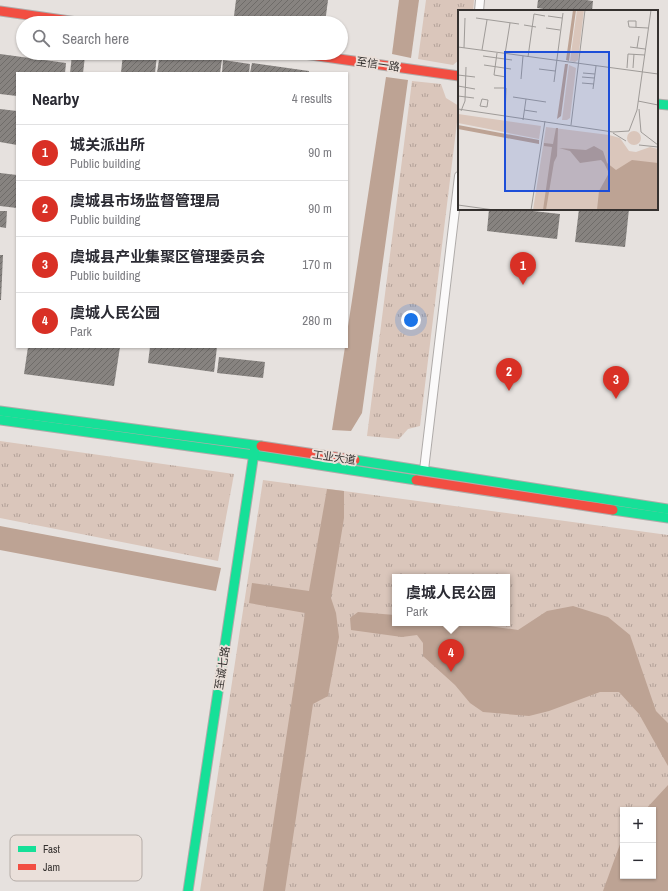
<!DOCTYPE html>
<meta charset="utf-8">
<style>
body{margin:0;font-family:"Archivo Narrow","Noto Sans SC",sans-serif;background:#f2f2f3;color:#2b2b33}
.controls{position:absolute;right:12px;bottom:12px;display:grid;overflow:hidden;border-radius:0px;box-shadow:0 1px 3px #0004}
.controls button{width:36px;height:36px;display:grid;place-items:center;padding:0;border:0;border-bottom:1px solid #e1e1e2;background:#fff;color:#2b2b33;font:20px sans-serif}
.you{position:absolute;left:411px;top:320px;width:14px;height:14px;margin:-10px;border:3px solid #fff;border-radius:50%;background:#1a73e8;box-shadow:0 0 0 6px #1a73e833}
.badge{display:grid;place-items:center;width:26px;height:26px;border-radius:50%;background:#d93025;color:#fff;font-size:13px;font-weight:700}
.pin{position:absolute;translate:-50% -33px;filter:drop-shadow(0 1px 2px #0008)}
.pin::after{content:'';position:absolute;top:21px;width:14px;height:12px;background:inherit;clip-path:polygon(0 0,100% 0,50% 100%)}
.popup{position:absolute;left:392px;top:574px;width:118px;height:52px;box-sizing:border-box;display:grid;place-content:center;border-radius:0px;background:#fff;filter:drop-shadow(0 1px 3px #0005);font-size:13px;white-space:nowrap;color:#7c7c81}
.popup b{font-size:15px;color:#2b2b33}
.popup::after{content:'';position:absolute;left:50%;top:100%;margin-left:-8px;border:8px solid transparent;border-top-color:#fff}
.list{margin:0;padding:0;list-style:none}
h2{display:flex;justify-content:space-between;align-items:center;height:52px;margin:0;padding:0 16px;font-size:17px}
h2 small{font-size:13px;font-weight:400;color:#7c7c81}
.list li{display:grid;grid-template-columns:26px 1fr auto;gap:12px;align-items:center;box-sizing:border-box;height:56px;padding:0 16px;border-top:1px solid #e1e1e2}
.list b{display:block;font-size:15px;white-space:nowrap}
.list p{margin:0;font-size:13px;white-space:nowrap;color:#7c7c81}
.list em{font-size:13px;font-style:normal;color:#7c7c81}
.icon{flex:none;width:22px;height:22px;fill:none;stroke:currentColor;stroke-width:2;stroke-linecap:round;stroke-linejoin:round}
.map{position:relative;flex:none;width:668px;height:891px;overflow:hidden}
.search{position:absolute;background:#fff;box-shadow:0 1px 3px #0004;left:16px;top:16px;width:332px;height:44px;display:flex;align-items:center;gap:10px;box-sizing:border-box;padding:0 14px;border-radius:22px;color:#7c7c81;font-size:15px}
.panel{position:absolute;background:#fff;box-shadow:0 1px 3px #0004;left:16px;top:72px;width:332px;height:276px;border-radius:0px}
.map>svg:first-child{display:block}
</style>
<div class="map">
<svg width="668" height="891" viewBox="0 0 668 891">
<defs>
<pattern id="park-tufts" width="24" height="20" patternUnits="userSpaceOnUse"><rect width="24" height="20" fill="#dac6bb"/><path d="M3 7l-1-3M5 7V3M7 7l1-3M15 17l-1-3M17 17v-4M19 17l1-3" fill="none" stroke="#b2a198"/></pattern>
<pattern id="building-hatch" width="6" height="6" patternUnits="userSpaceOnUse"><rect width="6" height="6" fill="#878380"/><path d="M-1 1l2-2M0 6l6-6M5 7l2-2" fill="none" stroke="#6f6c69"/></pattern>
</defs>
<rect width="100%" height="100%" fill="#e6e1de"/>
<!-- park -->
<g fill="url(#park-tufts)" fill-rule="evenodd">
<polygon points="426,0 474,0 473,11 459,11 459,60 453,65 418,59"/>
<polygon points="412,81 441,84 446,98 459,106 420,426 408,429 399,439 367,436"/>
<polygon points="0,441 234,474 218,561 0,518"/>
<path d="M263,480L668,535V891H200ZM395,577H507V623H395ZM623,810H653V876H623Z"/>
</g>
<!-- water -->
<g fill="#bda394">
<polygon points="399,0 419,0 411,58 392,54"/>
<polygon points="386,77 408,80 362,413 351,431 332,430 345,347 347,347 347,333"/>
<polygon points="327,489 344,491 344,518 331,598 336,613 339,637 328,696 313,704 285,891 263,891 305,613 249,603 252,583 309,591"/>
<polygon points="0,526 221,568 216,591 0,550"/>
<polygon points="573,606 608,617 630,635 656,711 668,723 668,766 639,714 619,692 600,692 549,711 529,716 483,712 470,703 455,685 423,656 423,643 417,635 402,637 351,630 350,618 358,612 395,615 395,623 468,623 518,630 547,611"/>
<polygon points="668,785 668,891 603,891 623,836 623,876 653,876 653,810 645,810"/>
</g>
<!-- building -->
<g fill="url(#building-hatch)">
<polygon points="236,0 328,0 325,23 284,23 234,16"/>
<polygon points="538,0 586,0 593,1 592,11 556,11 537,8"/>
<polygon points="83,53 110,53 109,57"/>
<polygon points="123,53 157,55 155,73 121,73"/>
<polygon points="160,53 222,59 220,73 157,73"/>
<polygon points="0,54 66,63 65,73 17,73 17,96 0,94"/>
<polygon points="72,55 85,56 83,73 70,73"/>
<polygon points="223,60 250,64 249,73 222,73"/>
<polygon points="252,63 309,71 309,73 250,73"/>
<polygon points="0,109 17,111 17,145 0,142"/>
<polygon points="0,173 17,175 17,208 0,206"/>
<polygon points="489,209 515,209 560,214 557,239 487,231"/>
<polygon points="579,209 629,209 625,247 575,242"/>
<polygon points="0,211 7,211 6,228 0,227"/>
<polygon points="0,255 3,255 1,300 0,300"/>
<polygon points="28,347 120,347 114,386 24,374"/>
<polygon points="150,347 217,347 214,372 148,363"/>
<polygon points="219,357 265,362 263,378 217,373"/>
</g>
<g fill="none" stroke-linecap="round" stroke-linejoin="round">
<!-- street casing -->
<g stroke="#afaba9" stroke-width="10">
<g id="street">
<polyline points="479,11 480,0"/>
<polyline points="424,470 459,176"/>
</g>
</g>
<!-- fast casing -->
<g stroke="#afaba9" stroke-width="11">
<g id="fast">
<polyline points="657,104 668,105"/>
<polyline points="0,411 261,446"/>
<polyline points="0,420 254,455 416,480"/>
<polyline points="355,460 668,509"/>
<polyline points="613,510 668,518"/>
<polyline points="188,891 255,446"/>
</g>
</g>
<!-- jam casing -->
<g stroke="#afaba9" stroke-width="11">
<g id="jam">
<polyline points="0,11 84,23"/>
<polyline points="297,53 459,76"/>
<polyline points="261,446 355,460"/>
<polyline points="416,480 613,510"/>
</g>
</g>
<!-- street -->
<use href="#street" stroke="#fbfafa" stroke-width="8"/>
<!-- fast -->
<use href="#fast" stroke="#16e098" stroke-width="9"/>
<!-- jam -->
<use href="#jam" stroke="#f24e42" stroke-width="9"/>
</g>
<g text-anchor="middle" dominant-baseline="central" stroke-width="4" stroke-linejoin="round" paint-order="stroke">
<!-- street labels -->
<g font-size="11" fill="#35312f" stroke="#eae0da">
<text transform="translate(378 64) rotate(8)">至信一路</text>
<text transform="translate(334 457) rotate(8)">工业大道</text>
<text transform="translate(222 668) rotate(-81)">至诚七路</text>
</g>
</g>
<!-- overview -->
<g transform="translate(458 10)">
<rect width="200" height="200" fill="#e6e1de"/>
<path d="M169 128a7 7 0 1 1 14 0a7 7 0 1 1-14 0Z" fill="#dac6bb"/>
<path d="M119,0H126L120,50L117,52L112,51ZM111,55L118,58L112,108L109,110H104ZM0,104L83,116L81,129L0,113ZM88,117L151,125L162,128L171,141L178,142L192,137L200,139V200H75Z" fill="#dac6bb"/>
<path d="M115,0H118L111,51L108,50ZM107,54H110L103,106L99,109ZM0,115L81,130V134L0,119ZM98,118H100L99,146L96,152L88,200H85L94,137L86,136V133L95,134ZM136,136L145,141L149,153L158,160L174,150L200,153V200H139L141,181L151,163L146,153L143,150L122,153L112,141L101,138L128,140Z" fill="#bda394"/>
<path fill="none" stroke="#9f9b98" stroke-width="1" d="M90,6L104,8M18,8L61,14M66,15L78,17M178,17V11H170L171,17L190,18M88,18L102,20M0,37L200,64M172,37L187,39M6,38L7,8M179,38L181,26M24,40L29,10M39,43L36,65L48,67M47,44L52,13M25,46L54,50M70,47L76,4L87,6M26,55L53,59M169,58L170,44L187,45M175,58L176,44M81,59L97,61M125,63L137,64M0,65L17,67M124,67L136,68M63,69L65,46M96,72L105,3M124,73L136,74M0,76L17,79M36,78H48L47,107M135,79L138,56M0,86L16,88M55,87L88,92M24,89L30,90L29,97L22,96ZM180,91L200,95M0,99L155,122L171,121L179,100L193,0M181,99L183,122L200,135M66,100L79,102M3,101L7,91L8,57M65,110L68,89M113,115L127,0M155,123L168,131M181,135L200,137M0,195L36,200M73,200L87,111"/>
<path fill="#1d4ed8" fill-opacity="0.15" stroke="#1d4ed8" stroke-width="2" d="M47,42H151V181H47Z"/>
<rect width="200" height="200" fill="none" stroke="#35312f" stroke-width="2"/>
</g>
<!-- legend -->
<rect x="10" y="835" width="132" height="46" rx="6" fill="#eae0da" stroke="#b4aca7" stroke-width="1"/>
<rect x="18" y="846" width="18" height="6" fill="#16e098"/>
<rect x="18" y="864" width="18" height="6" fill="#f24e42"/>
<g font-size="11" fill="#35312f">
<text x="43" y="853">Fast</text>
<text x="43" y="871">Jam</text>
</g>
</svg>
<div class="controls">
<button>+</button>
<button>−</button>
</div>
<div class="you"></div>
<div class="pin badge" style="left:523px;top:285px">1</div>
<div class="pin badge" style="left:509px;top:391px">2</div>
<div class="pin badge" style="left:616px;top:399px">3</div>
<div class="pin badge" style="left:451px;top:672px">4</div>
<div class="popup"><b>虞城人民公园</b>Park</div>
<div class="search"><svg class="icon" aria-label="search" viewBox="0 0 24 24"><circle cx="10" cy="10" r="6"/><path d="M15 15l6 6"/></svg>Search here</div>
<section class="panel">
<h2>Nearby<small>4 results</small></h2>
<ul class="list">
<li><span class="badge">1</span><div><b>城关派出所</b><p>Public building</p></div><em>90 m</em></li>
<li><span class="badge">2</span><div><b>虞城县市场监督管理局</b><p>Public building</p></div><em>90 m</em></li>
<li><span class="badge">3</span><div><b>虞城县产业集聚区管理委员会</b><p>Public building</p></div><em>170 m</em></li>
<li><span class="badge">4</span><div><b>虞城人民公园</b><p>Park</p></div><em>280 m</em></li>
</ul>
</section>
</div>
